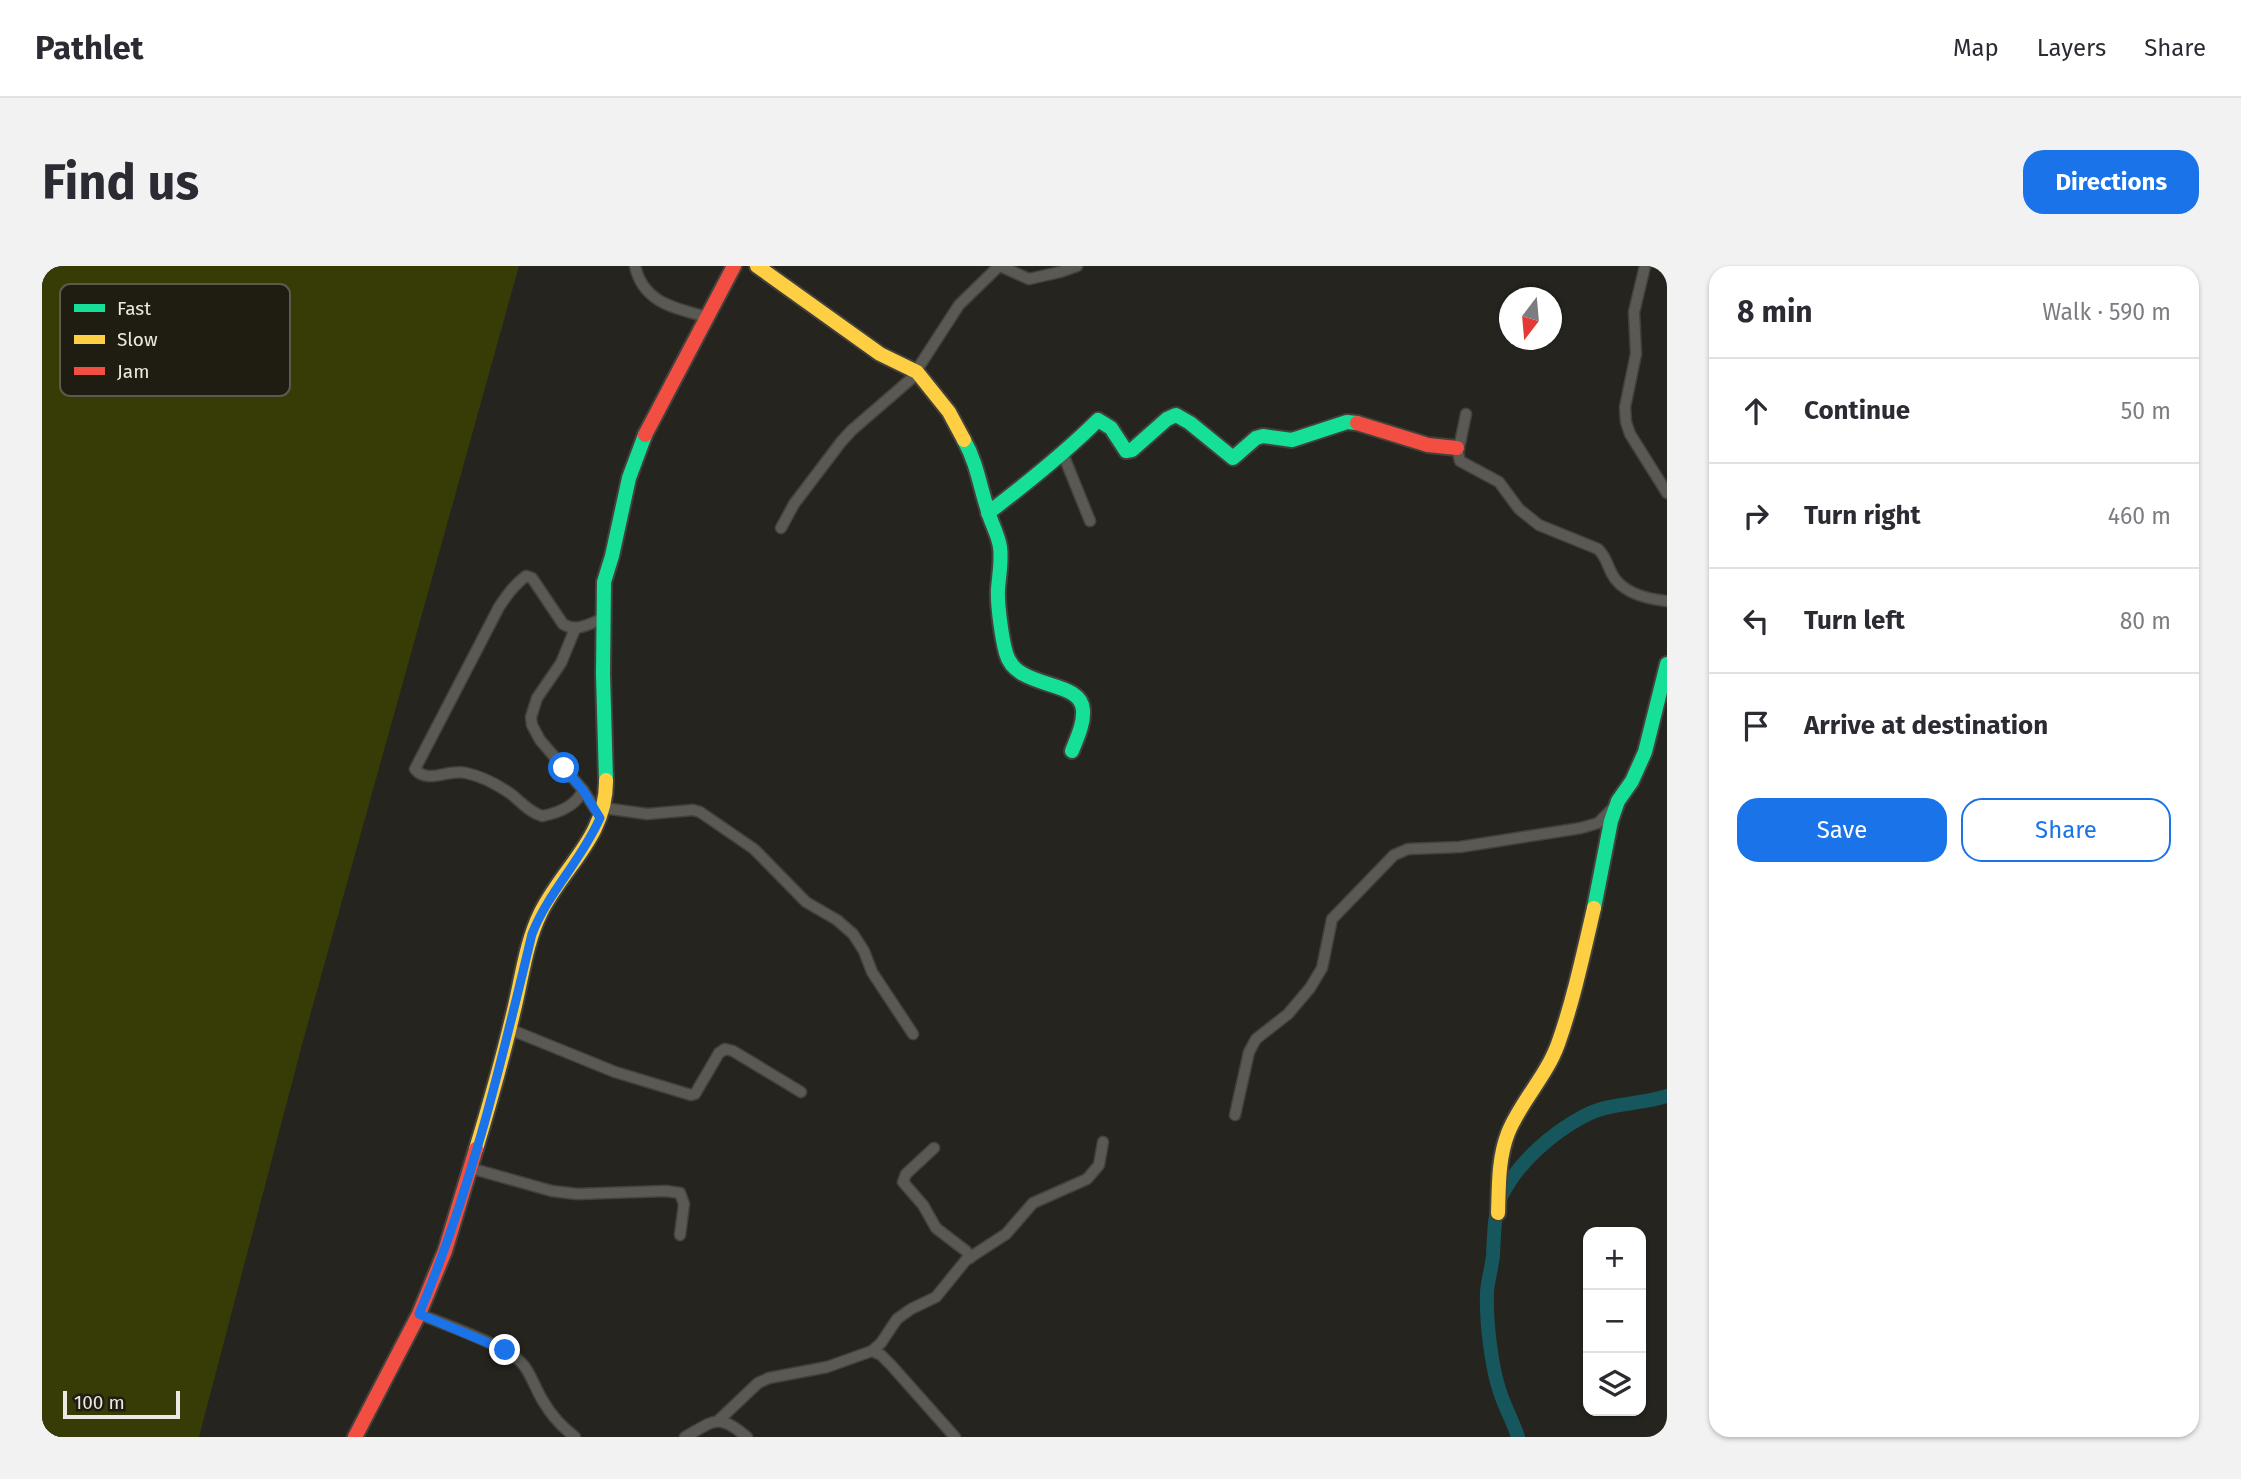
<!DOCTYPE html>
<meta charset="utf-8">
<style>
body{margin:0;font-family:"Fira Sans",sans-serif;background:#f2f2f3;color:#2b2b33}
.controls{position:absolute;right:21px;bottom:21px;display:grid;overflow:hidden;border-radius:14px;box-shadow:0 2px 5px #0004}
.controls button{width:63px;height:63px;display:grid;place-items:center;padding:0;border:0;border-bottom:2px solid #e1e1e2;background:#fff;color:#2b2b33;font:35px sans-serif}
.compass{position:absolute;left:1457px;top:21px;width:63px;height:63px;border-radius:50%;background:#fff;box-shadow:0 2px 5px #0004;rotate:196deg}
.scale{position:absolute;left:21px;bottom:18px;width:117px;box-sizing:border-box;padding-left:7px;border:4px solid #ebe9e2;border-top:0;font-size:19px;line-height:24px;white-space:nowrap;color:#ebe9e2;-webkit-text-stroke:5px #1f1d11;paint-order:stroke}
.stop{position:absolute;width:21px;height:21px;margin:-16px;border:5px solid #1a73e8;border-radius:50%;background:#fff}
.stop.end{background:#1a73e8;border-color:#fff;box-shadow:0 2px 7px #0008}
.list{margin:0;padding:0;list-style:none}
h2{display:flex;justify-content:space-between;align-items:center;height:91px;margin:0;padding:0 28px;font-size:30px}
h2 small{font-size:23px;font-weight:400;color:#7c7c81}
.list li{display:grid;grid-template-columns:46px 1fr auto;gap:21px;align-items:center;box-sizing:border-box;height:105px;padding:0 28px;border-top:2px solid #e1e1e2}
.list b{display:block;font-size:26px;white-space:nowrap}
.list em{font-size:23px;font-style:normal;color:#7c7c81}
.actions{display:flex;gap:14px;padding:21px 28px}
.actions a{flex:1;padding:16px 0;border:2px solid #1a73e8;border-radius:21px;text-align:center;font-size:24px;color:#1a73e8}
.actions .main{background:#1a73e8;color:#fff}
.icon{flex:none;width:38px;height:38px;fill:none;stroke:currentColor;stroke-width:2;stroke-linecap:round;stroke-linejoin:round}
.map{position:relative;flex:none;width:1625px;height:1171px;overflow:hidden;border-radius:21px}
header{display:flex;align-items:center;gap:42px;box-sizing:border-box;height:98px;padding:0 35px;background:#fff;border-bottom:2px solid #e1e1e2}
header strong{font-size:33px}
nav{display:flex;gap:38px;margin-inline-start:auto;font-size:24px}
.intro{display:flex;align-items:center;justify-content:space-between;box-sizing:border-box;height:168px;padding:0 42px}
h1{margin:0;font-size:49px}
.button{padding:18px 32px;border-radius:21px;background:#1a73e8;color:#fff;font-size:24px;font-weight:700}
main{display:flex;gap:42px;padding:0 42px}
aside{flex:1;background:#fff;border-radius:21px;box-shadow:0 2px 5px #0004}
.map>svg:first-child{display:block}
</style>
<header>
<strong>Pathlet</strong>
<nav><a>Map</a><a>Layers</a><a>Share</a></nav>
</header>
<div class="intro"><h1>Find us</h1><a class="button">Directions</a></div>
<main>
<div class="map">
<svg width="1625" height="1171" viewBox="0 0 1625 1171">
<rect width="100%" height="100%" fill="#26241e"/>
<!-- green -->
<polygon fill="#373b06" points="0,0 477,0 261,775 157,1171 0,1171"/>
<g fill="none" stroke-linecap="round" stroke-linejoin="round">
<!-- river -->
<path stroke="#16565d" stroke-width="14" d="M1476,1171C1471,1155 1463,1142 1458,1126C1449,1100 1444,1054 1445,1026C1446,1013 1450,1001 1451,989C1452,971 1452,947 1459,931C1475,897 1510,867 1542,850C1568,836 1598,839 1625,830"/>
<!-- street casing -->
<g stroke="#42413c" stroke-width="13">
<g id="street">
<path d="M593,0C601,37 633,42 665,51"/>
<polyline points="958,0 987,13 1018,6 1035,0"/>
<polyline points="1603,0 1592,46 1594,88 1583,141 1584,156 1588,168 1625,227"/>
<path d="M1424,148L1418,177L1415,182L1418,195L1457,216L1477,243L1497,259L1556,283C1564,290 1565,299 1570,308C1580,327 1605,333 1625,335"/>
<polyline points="1021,188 1048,255"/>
<polyline points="739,262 752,238 799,176 810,164 869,113 917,39 957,0"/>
<polyline points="533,363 519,397 495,432 489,451 490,459 498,474 541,524 559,552"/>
<path d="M541,524C534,540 516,547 500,550C487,546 479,536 469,528C456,519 439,510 424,507C408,502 385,519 373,503L457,341C465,329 472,319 484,310L490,312L521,358C535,367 548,357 563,352"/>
<polyline points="562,542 605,548 651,544 658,546 712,583 764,636 795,654 811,668 822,685 830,706 871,768"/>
<polyline points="467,763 573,806 649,829 653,828 677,787 683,783 691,785 759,826"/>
<polyline points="1193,849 1207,786 1214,773 1246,748 1268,722 1280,702 1290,653 1352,589 1366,583 1418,581 1539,562 1556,557 1571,542"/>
<polyline points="892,882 864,908 861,916 881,939 894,962 924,985 928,992"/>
<polyline points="428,902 510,925 535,928 624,925 638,927 642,938 638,969"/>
<path d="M377,1048C401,1058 470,1081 483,1101C490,1111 494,1124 501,1135C509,1149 520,1161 533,1171"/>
<polyline points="830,1085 839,1089 849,1099 913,1171"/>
<polyline points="677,1154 716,1117 727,1112 785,1101 830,1085 839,1077 855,1053 869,1043 894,1031 924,994 964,968 991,937 1045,913 1057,899 1061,876"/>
<path d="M643,1171C673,1154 676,1147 705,1171"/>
</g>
</g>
<!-- fast casing -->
<g stroke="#42413c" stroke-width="18">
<g id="fast">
<path d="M922,174C935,197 938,221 946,245C949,257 956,268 958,281C960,295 957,309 956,323C955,338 960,373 964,387C974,425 1039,412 1041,444C1042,458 1035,472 1030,485"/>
<path d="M946,247C984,218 1022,188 1056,154L1069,162L1084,185L1090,184L1125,153L1134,149L1148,157L1191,192L1214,172L1221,170L1250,174L1305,156L1315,157"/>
<polyline points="564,514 561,408 562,316 570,290 587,212 603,169"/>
<polyline points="1552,642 1569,555 1576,535 1590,515 1603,486 1625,398"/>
</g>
</g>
<!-- slow casing -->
<g stroke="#42413c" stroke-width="18">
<g id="slow">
<polyline points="715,0 838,88 875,106 907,146 922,174"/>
<path d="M434,883C448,837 461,791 472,744C480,711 484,676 499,646C522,600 565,570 564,514"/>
<path d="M1456,947C1457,920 1456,893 1466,867C1479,835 1504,811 1516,778C1531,736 1542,685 1552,642"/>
</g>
</g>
<!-- jam casing -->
<g stroke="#42413c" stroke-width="18">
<g id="jam">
<polyline points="1315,157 1386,179 1415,182"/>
<polyline points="603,169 692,0"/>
<polyline points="313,1171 377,1048 403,985 434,883"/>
</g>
</g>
<!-- street -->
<use href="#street" stroke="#5a5954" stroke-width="10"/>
<!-- fast -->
<use href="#fast" stroke="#16e098" stroke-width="14"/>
<!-- slow -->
<use href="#slow" stroke="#ffcf43" stroke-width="14"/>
<!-- jam -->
<use href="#jam" stroke="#f24e42" stroke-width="14"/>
</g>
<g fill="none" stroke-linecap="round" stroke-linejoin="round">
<!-- route -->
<path stroke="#1a73e8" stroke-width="9" d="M463,1084L377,1048C429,926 459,797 490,668C507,625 539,595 558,552L541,524L522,502"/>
</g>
<!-- legend -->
<rect x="18" y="18" width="230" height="112" rx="10" fill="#1f1d11" stroke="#5c5a50" stroke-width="2"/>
<rect x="32" y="38" width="31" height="8" fill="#16e098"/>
<rect x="32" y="69" width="31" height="9" fill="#ffcf43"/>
<rect x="32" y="101" width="31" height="8" fill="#f24e42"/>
<g font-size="19" fill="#ebe9e2">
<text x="75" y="49">Fast</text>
<text x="75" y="80">Slow</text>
<text x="75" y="112">Jam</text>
</g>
</svg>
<div class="controls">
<button>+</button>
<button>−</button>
<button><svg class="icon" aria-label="layers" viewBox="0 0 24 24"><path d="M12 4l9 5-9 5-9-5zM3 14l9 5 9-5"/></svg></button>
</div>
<svg class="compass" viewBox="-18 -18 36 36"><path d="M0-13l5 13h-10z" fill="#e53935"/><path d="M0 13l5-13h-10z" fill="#7c7c81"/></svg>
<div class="scale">100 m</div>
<div class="stop" style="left:522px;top:502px"></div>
<div class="stop end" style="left:463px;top:1084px"></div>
</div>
<aside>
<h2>8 min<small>Walk · 590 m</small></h2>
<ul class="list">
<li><svg class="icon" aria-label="ahead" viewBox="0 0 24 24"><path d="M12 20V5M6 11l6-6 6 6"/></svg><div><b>Continue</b></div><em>50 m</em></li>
<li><svg class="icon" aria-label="right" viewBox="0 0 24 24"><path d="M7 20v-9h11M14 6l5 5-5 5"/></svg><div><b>Turn right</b></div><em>460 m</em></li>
<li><svg class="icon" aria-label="left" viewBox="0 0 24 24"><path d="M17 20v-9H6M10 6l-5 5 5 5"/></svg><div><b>Turn left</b></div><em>80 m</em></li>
<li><svg class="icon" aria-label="arrive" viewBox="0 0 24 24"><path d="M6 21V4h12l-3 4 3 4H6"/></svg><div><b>Arrive at destination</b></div></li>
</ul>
<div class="actions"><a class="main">Save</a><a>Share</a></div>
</aside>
</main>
